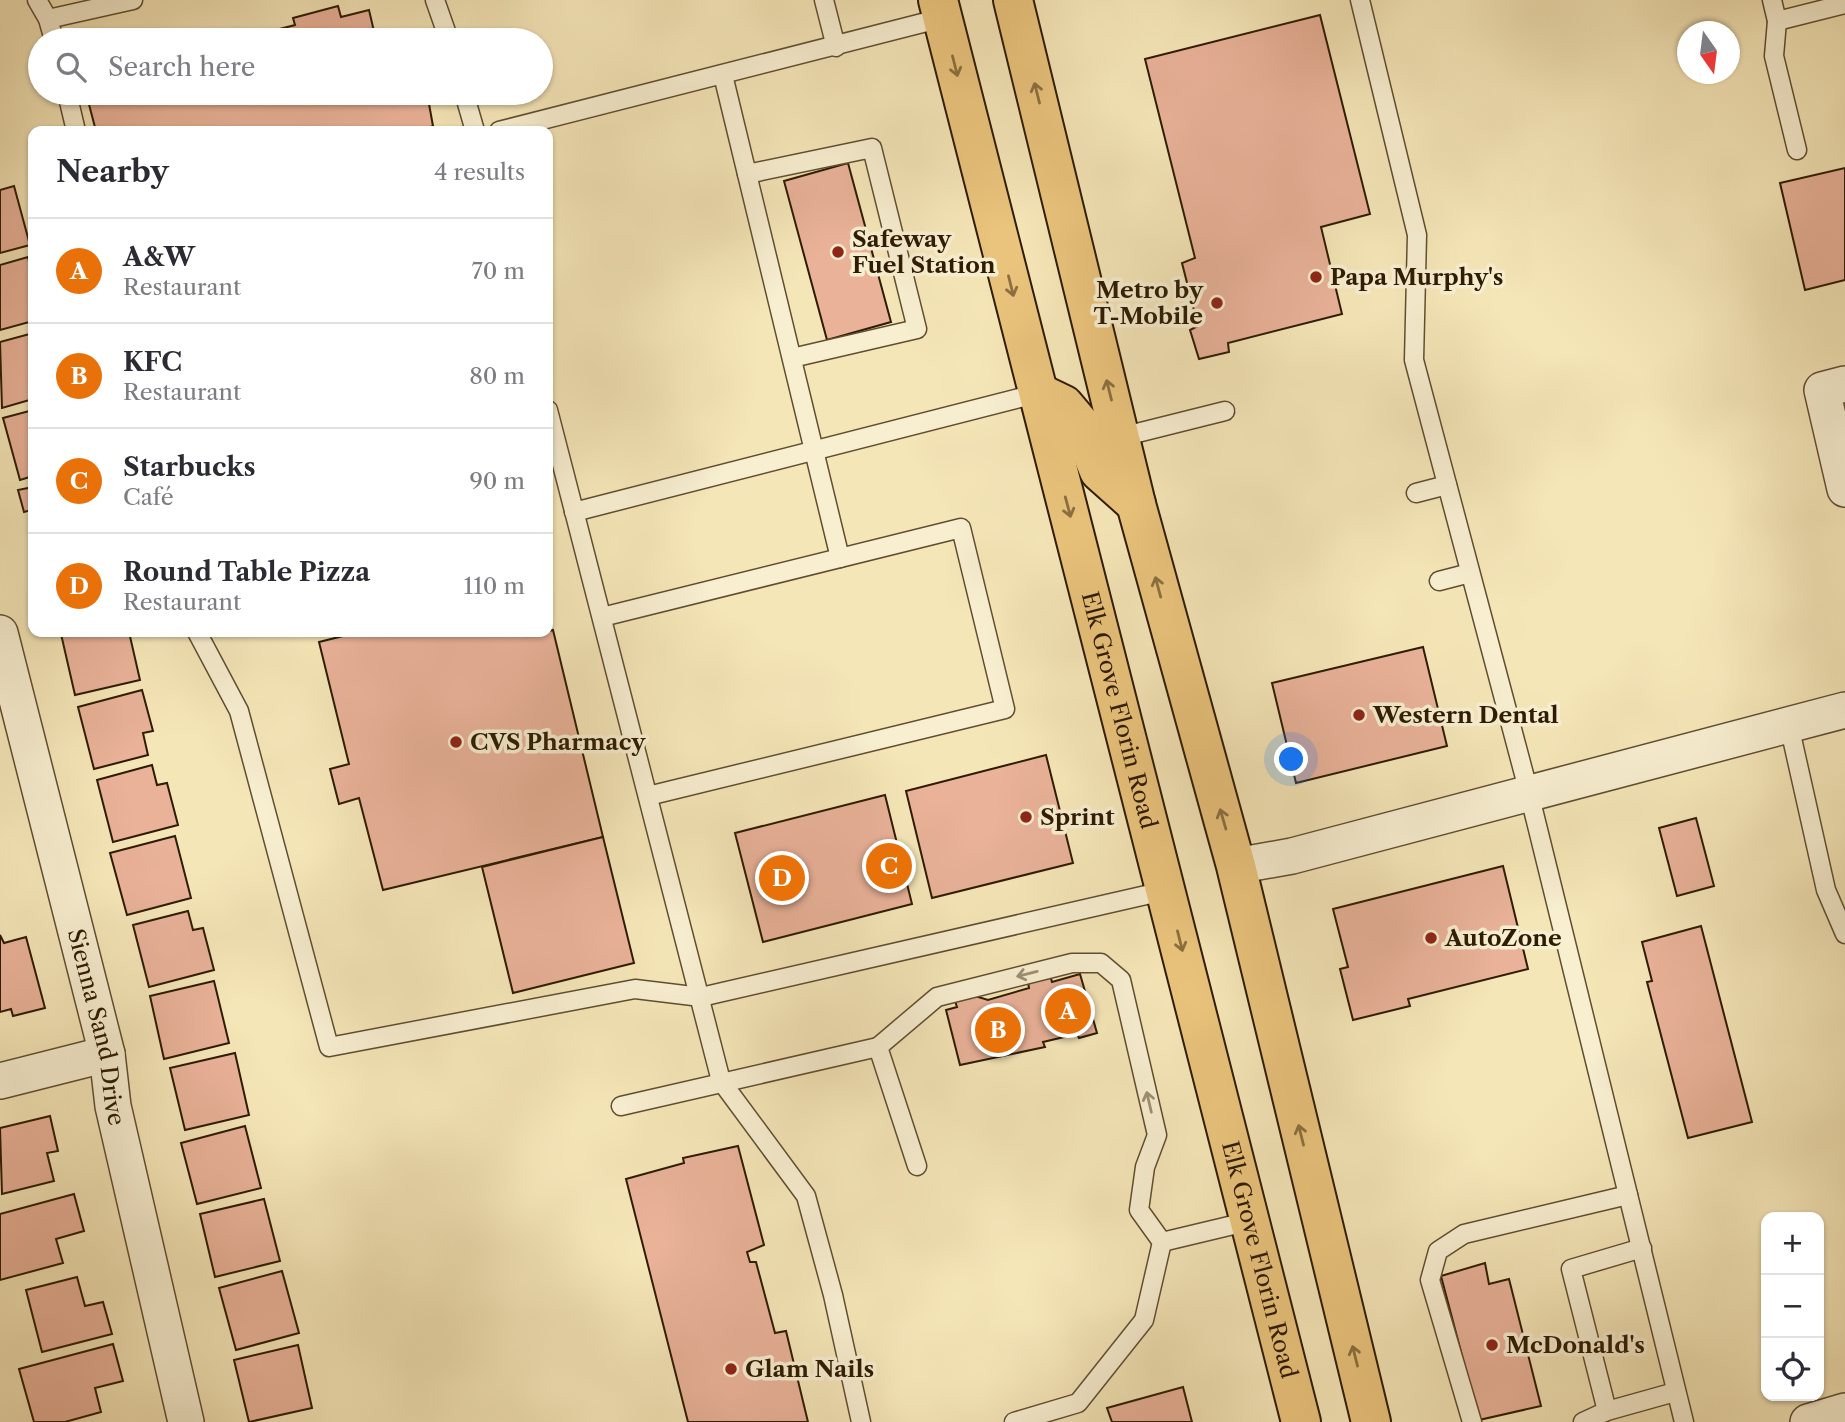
<!DOCTYPE html>
<meta charset="utf-8">
<style>
body{margin:0;font-family:"Libre Caslon Text",serif;background:#f7f7f7;color:#2b2b33}
.controls{position:absolute;right:21px;bottom:21px;display:grid;overflow:hidden;border-radius:14px;box-shadow:0 2px 5px #0004}
.controls button{width:63px;height:63px;display:grid;place-items:center;padding:0;border:0;border-bottom:2px solid #e1e1e2;background:#fff;color:#2b2b33;font:35px sans-serif}
.compass{position:absolute;left:1677px;top:21px;width:63px;height:63px;border-radius:50%;background:#fff;box-shadow:0 2px 5px #0004;rotate:166deg}
.you{position:absolute;left:1292px;top:760px;width:24px;height:24px;margin:-18px;border:5px solid #fff;border-radius:50%;background:#1a73e8;box-shadow:0 0 0 10px #1a73e833}
.badge{display:grid;place-items:center;width:46px;height:46px;border-radius:50%;background:#111827;color:#fff;font-size:23px;font-weight:700}
.pin{position:absolute;translate:-50% -50%;border:4px solid #fff;box-shadow:0 2px 7px #0006}
.list{margin:0;padding:0;list-style:none}
h2{display:flex;justify-content:space-between;align-items:center;height:91px;margin:0;padding:0 28px;font-size:30px}
h2 small{font-size:23px;font-weight:400;color:#7c7c81}
.list li{display:grid;grid-template-columns:46px 1fr auto;gap:21px;align-items:center;box-sizing:border-box;height:105px;padding:0 28px;border-top:2px solid #e1e1e2}
.list b{display:block;font-size:26px;white-space:nowrap}
.list p{margin:0;font-size:23px;white-space:nowrap;color:#7c7c81}
.list em{font-size:23px;font-style:normal;color:#7c7c81}
.icon{flex:none;width:38px;height:38px;fill:none;stroke:currentColor;stroke-width:2;stroke-linecap:round;stroke-linejoin:round}
.map{position:relative;flex:none;width:1845px;height:1422px;overflow:hidden}
.search{position:absolute;background:#fff;box-shadow:0 2px 5px #0004;left:28px;top:28px;width:525px;height:77px;display:flex;align-items:center;gap:18px;box-sizing:border-box;padding:0 24px;border-radius:38px;color:#7c7c81;font-size:26px}
.panel{position:absolute;background:#fff;box-shadow:0 2px 5px #0004;left:28px;top:126px;width:525px;height:511px;border-radius:14px}
.map>svg:first-child{display:block}
</style>
<div class="map">
<svg width="1845" height="1422" viewBox="0 0 1845 1422">
<rect width="100%" height="100%" fill="#f5e6b8"/>
<filter id="stains"><feTurbulence type="fractalNoise" baseFrequency=".00286" numOctaves="4"/><feColorMatrix values="0 0 0 0 .2 0 0 0 0 .09 0 0 0 0 .02 0 0 0 .5 -.17"/></filter>
<radialGradient id="worn" r=".72"><stop offset=".6" stop-color="#630" stop-opacity="0"/><stop offset="1" stop-color="#630" stop-opacity=".3"/></radialGradient>
<!-- building -->
<g fill="#e9b299" stroke="#2d1b02" stroke-width="2">
<polygon points="338,6 341,17 369,10 376,40 237,40 295,25 293,18"/>
<polygon points="1320,15 1370,214 1321,227 1342,314 1228,343 1229,352 1199,359 1190,330 1198,326 1182,263 1195,258 1145,59"/>
<polygon points="86,93 427,93 433,126 421,131 96,131"/>
<polygon points="848,163 891,322 827,340 784,181"/>
<polygon points="1845,168 1845,280 1805,290 1780,183"/>
<polygon points="14,186 30,245 0,253 0,190"/>
<polygon points="28,257 33,279 33,321 0,330 0,265"/>
<polygon points="33,333 33,399 2,408 0,342"/>
<polygon points="33,410 33,476 20,480 3,418"/>
<polygon points="33,487 33,519 31,510 24,512 18,490"/>
<polygon points="553,630 603,837 383,890 359,798 339,804 330,769 349,764 319,642 359,632 526,632 527,636"/>
<polygon points="69,632 129,632 140,680 75,695 61,634"/>
<polygon points="1423,647 1447,746 1296,783 1272,683"/>
<polygon points="142,690 153,731 143,733 148,755 94,769 78,707"/>
<polygon points="1046,755 1073,863 932,898 906,791"/>
<polygon points="152,765 157,785 167,783 178,825 113,842 97,780"/>
<polygon points="885,795 912,904 763,942 735,833"/>
<polygon points="1696,818 1714,886 1677,896 1659,828"/>
<polygon points="175,836 191,898 127,915 110,853"/>
<polygon points="603,837 634,963 513,993 482,867"/>
<polygon points="1503,866 1528,969 1408,999 1410,1006 1353,1020 1340,969 1348,967 1333,909"/>
<polygon points="188,911 193,930 203,928 214,970 149,987 133,925"/>
<polygon points="1701,926 1752,1122 1688,1138 1647,982 1652,981 1642,942"/>
<polygon points="0,935 4,943 26,937 45,1008 13,1016 11,1009 0,1012"/>
<polygon points="1080,974 1097,1033 1079,1038 1077,1034 1043,1042 1045,1047 960,1065 946,1010 957,1007 955,1001 975,996 988,1000 1029,988 1028,982 1050,975 1052,982"/>
<polygon points="214,981 229,1043 164,1059 150,996"/>
<polygon points="235,1053 249,1115 185,1130 170,1068"/>
<polygon points="50,1116 58,1151 47,1153 54,1181 2,1194 0,1128"/>
<polygon points="245,1126 261,1188 197,1204 181,1143"/>
<polygon points="738,1146 764,1245 747,1252 750,1262 756,1262 775,1333 786,1331 808,1422 688,1422 626,1179 684,1163 683,1158"/>
<polygon points="74,1194 84,1231 56,1239 63,1263 0,1280 0,1214"/>
<polygon points="264,1199 280,1261 215,1277 200,1214"/>
<polygon points="1485,1263 1489,1284 1509,1279 1541,1406 1479,1420 1441,1276"/>
<polygon points="282,1271 299,1333 236,1350 219,1288"/>
<polygon points="77,1277 85,1306 103,1302 112,1334 42,1352 26,1290"/>
<polygon points="113,1344 123,1381 95,1388 101,1412 65,1422 34,1422 19,1369"/>
<polygon points="298,1345 312,1408 249,1422 234,1360"/>
<polygon points="1183,1387 1192,1422 1112,1422 1107,1408"/>
</g>
<g fill="none" stroke-linecap="round" stroke-linejoin="round">
<!-- lane casing -->
<g stroke="#5f4e30" stroke-width="21">
<g id="lane">
<polyline points="37,0 48,19 54,40"/>
<polyline points="435,0 449,40"/>
<polyline points="824,0 836,47"/>
<polyline points="1360,0 1417,235 1414,360 1529,793 1684,1422"/>
<polyline points="1772,0 1777,21 1774,56 1797,150"/>
<polyline points="48,19 133,0"/>
<polyline points="1777,21 1845,4"/>
<polyline points="723,75 840,558"/>
<polyline points="67,93 76,131"/>
<polyline points="464,93 475,131"/>
<polyline points="499,131 942,18"/>
<polyline points="747,174 872,148 917,329 792,358"/>
<polyline points="548,410 721,1081 806,1196 833,1295 861,1422"/>
<polyline points="1121,437 1225,411"/>
<polyline points="1416,493 1447,485"/>
<polyline points="574,512 1039,393"/>
<polyline points="1439,581 1470,573"/>
<polyline points="602,617 961,528 1005,709 648,796"/>
<polyline points="197,632 239,711 329,1047 635,989 701,997 1168,890"/>
<polyline points="1789,725 1826,890 1845,934"/>
<polyline points="878,1047 937,997 1072,963 1101,963 1121,980 1157,1135 1145,1167 1139,1210 1162,1242 1250,1221"/>
<polyline points="621,1106 878,1047 917,1166"/>
<polyline points="1607,1411 1571,1269 1642,1248"/>
<polyline points="1014,1422 1078,1403 1144,1320 1162,1242"/>
<polyline points="1472,1422 1430,1280 1438,1251 1464,1234 1628,1195"/>
<polyline points="1583,1422 1607,1411 1675,1392"/>
</g>
</g>
<!-- street casing -->
<g stroke="#5f4e30" stroke-width="38">
<g id="street">
<polyline points="1845,384 1822,390 1845,489"/>
<path id="s1" d="M0,633L107,1054L113,1106L186,1422"/>
<polyline points="1236,866 1292,856 1845,710"/>
<polyline points="0,1081 107,1054"/>
<polyline points="1808,1422 1845,1411"/>
</g>
</g>
<!-- primary casing -->
<g stroke="#2d1b02" stroke-width="42">
<g id="primary">
<path id="s2" d="M938,0L1301,1422"/>
<polyline points="1013,0 1136,504 1236,866 1371,1422"/>
<polyline points="1039,393 1064,405 1080,424 1099,471 1136,504"/>
</g>
</g>
<!-- lane -->
<use href="#lane" stroke="#f8efd1" stroke-width="18"/>
<!-- street -->
<use href="#street" stroke="#f8efd1" stroke-width="35"/>
<!-- primary -->
<use href="#primary" stroke="#eac37c" stroke-width="38"/>
</g>
<!-- one-way arrows -->
<defs><path id="oneway-shaft" d="M-6 0H5M1.5-3L5.5 0L1.5 3" fill="none" stroke-width="1.6" stroke-linecap="round" stroke-linejoin="round" transform="scale(1.75)"/></defs>
<g stroke="#8c6f3f">
<use href="#oneway-shaft" transform="translate(955 66) rotate(76)"/>
<use href="#oneway-shaft" transform="translate(1037 93) rotate(-104)"/>
<use href="#oneway-shaft" transform="translate(1011 286) rotate(76)"/>
<use href="#oneway-shaft" transform="translate(1109 390) rotate(-104)"/>
<use href="#oneway-shaft" transform="translate(1068 507) rotate(75)"/>
<use href="#oneway-shaft" transform="translate(1158 587) rotate(-105)"/>
<use href="#oneway-shaft" transform="translate(1223 819) rotate(-106)"/>
<use href="#oneway-shaft" transform="translate(1180 941) rotate(76)"/>
<use href="#oneway-shaft" transform="translate(1301 1135) rotate(-104)"/>
<use href="#oneway-shaft" transform="translate(1355 1356) rotate(-104)"/>
</g>
<g stroke="#9d9074">
<use href="#oneway-shaft" transform="translate(1027 974) rotate(166)"/>
<use href="#oneway-shaft" transform="translate(1149 1102) rotate(-103)"/>
</g>
<!-- markers -->
<g fill="#8f2418" stroke="#f8efd1" stroke-width="2.5">
<circle cx="838" cy="252" r="7"/>
<circle cx="1316" cy="277" r="7"/>
<circle cx="1217" cy="303" r="7"/>
<circle cx="1359" cy="715" r="7"/>
<circle cx="456" cy="742" r="7"/>
<circle cx="1026" cy="817" r="7"/>
<circle cx="1431" cy="938" r="7"/>
<circle cx="1492" cy="1345" r="7"/>
<circle cx="731" cy="1369" r="7"/>
</g>
<g text-anchor="middle" dominant-baseline="central" stroke-width="7" stroke-linejoin="round" paint-order="stroke">
<!-- poi labels -->
<g font-size="23" font-weight="bold" fill="#2d1b02" stroke="#f8efd1" text-anchor="start">
<text x="852" y="239">Safeway<tspan x="852" dy="26">Fuel Station</tspan></text>
<text x="1330" y="277">Papa Murphy's</text>
<text x="1203" y="290" text-anchor="end">Metro by<tspan x="1203" dy="26">T-Mobile</tspan></text>
<text x="1373" y="715">Western Dental</text>
<text x="470" y="742">CVS Pharmacy</text>
<text x="1040" y="817">Sprint</text>
<text x="1445" y="938">AutoZone</text>
<text x="1506" y="1345">McDonald's</text>
<text x="745" y="1369">Glam Nails</text>
</g>
<!-- street labels -->
<g font-size="23" fill="#2d1b02" stroke="#f8efd1">
<text stroke="none"><textPath href="#s2" startOffset="733">Elk Grove Florin Road</textPath></text>
<text stroke="none"><textPath href="#s1" startOffset="406">Sienna Sand Drive</textPath></text>
<text stroke="none"><textPath href="#s2" startOffset="1300">Elk Grove Florin Road</textPath></text>
</g>
</g>
<rect width="100%" height="100%" filter="url(#stains)"/>
<rect width="100%" height="100%" fill="url(#worn)"/>
</svg>
<div class="controls">
<button>+</button>
<button>−</button>
<button><svg class="icon" aria-label="locate" viewBox="0 0 24 24"><circle cx="12" cy="12" r="6"/><path d="M12 2v4M12 18v4M2 12h4M18 12h4"/></svg></button>
</div>
<svg class="compass" viewBox="-18 -18 36 36"><path d="M0-13l5 13h-10z" fill="#e53935"/><path d="M0 13l5-13h-10z" fill="#7c7c81"/></svg>
<div class="you"></div>
<div class="pin badge" style="left:1068px;top:1011px;background:#e8710a">A</div>
<div class="pin badge" style="left:998px;top:1030px;background:#e8710a">B</div>
<div class="pin badge" style="left:889px;top:866px;background:#e8710a">C</div>
<div class="pin badge" style="left:782px;top:878px;background:#e8710a">D</div>
<div class="search"><svg class="icon" aria-label="search" viewBox="0 0 24 24"><circle cx="10" cy="10" r="6"/><path d="M15 15l6 6"/></svg>Search here</div>
<section class="panel">
<h2>Nearby<small>4 results</small></h2>
<ul class="list">
<li><span class="badge" style="background:#e8710a">A</span><div><b>A&amp;W</b><p>Restaurant</p></div><em>70 m</em></li>
<li><span class="badge" style="background:#e8710a">B</span><div><b>KFC</b><p>Restaurant</p></div><em>80 m</em></li>
<li><span class="badge" style="background:#e8710a">C</span><div><b>Starbucks</b><p>Café</p></div><em>90 m</em></li>
<li><span class="badge" style="background:#e8710a">D</span><div><b>Round Table Pizza</b><p>Restaurant</p></div><em>110 m</em></li>
</ul>
</section>
</div>
